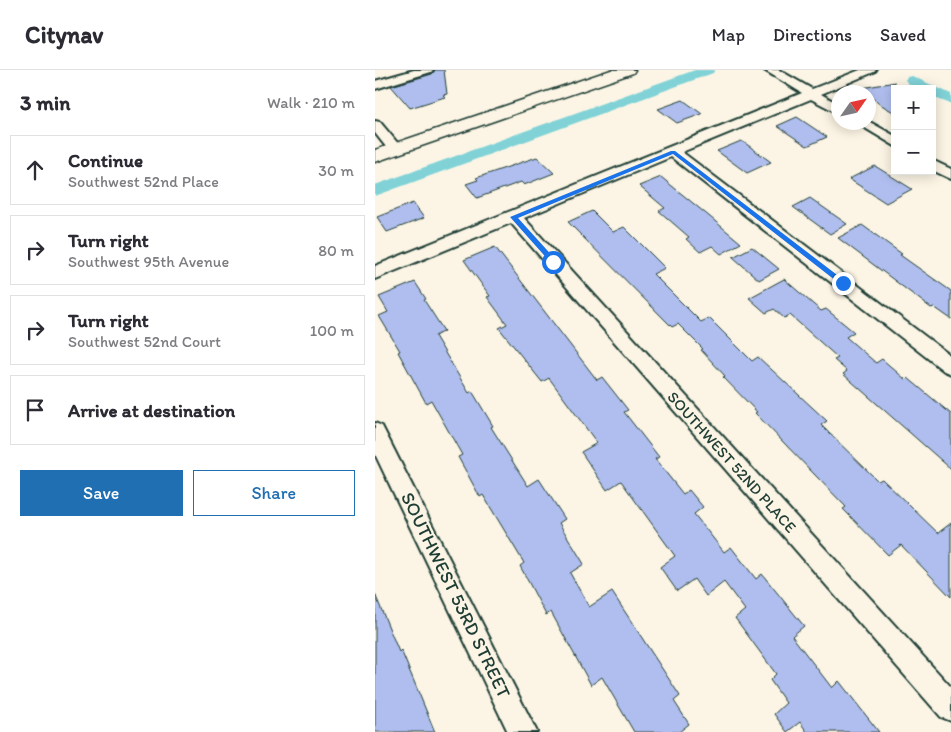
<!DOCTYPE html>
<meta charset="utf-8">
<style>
body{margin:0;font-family:Itim,sans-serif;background:#f7f7f7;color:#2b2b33}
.controls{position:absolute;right:15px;top:15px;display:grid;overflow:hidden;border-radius:0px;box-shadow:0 2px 12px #0003}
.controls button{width:45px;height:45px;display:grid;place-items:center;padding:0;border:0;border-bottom:1px solid #e1e1e2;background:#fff;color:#2b2b33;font:25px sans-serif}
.compass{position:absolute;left:456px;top:15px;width:45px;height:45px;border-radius:50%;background:#fff;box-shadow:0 2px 12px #0003;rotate:56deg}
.stop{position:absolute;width:15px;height:15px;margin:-11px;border:4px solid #1a73e8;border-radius:50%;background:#fff}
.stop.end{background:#1a73e8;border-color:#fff;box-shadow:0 1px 5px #0008}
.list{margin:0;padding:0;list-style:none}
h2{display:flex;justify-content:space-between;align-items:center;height:65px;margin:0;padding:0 20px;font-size:21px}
h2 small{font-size:16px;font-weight:400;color:#7c7c81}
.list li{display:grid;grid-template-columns:32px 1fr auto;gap:15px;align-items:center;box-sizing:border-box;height:70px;margin:0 10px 10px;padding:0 10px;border:1px solid #e1e1e2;border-radius:0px}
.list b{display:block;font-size:19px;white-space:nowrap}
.list p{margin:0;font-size:16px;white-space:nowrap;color:#7c7c81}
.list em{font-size:16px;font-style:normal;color:#7c7c81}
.actions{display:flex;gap:10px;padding:15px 20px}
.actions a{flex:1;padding:11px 0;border:1px solid #1f6fb2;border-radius:0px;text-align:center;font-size:18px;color:#1f6fb2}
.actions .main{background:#1f6fb2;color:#fff}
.icon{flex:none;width:28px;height:28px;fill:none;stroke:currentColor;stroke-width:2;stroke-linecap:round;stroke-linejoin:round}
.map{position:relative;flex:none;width:576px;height:662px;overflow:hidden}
header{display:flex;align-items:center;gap:30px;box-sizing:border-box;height:70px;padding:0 25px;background:#fff;border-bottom:1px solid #e1e1e2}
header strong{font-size:24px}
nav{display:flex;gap:28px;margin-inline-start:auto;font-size:18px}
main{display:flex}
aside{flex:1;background:#fff}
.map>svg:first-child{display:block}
</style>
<header>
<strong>Citynav</strong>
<nav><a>Map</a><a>Directions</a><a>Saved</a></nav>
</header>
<main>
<aside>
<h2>3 min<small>Walk · 210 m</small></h2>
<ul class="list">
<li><svg class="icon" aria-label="ahead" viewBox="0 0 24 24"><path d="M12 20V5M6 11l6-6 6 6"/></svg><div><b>Continue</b><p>Southwest 52nd Place</p></div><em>30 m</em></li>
<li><svg class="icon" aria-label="right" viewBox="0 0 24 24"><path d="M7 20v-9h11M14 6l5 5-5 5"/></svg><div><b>Turn right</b><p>Southwest 95th Avenue</p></div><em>80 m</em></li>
<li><svg class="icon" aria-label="right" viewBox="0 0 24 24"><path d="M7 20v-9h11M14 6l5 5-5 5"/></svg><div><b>Turn right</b><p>Southwest 52nd Court</p></div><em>100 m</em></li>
<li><svg class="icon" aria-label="arrive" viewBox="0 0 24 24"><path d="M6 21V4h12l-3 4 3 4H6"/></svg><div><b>Arrive at destination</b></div></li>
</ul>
<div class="actions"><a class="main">Save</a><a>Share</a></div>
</aside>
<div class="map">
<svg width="576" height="662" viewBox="0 0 576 662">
<rect width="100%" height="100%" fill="#fcf5e5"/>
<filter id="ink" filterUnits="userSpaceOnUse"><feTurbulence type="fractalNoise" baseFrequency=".02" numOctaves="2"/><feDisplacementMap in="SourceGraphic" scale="10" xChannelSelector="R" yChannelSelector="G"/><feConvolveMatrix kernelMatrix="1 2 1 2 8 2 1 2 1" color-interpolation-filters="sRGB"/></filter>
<g filter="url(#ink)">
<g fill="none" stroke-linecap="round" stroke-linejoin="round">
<!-- canal -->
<g fill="#80d2d7" fill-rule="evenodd">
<polygon points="320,0 340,0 338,3 0,126 0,115"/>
<path d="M537,6L576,24V34L557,27V19C546,19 537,19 530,10L532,7Z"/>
</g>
</g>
<!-- building -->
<g fill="#afbeee" stroke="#1f3d34">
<polygon points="60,0 69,0 72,24 68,25 70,27 35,38 16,16 57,4"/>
<polygon points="520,12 520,43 503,33 487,18"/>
<polygon points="308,30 327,44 302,53 283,39"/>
<polygon points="422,47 452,67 432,76 402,56"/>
<polygon points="366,71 370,73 396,92 372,103 342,81"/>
<polygon points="162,87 179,103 149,115 146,112 102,128 91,114 103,110 101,108"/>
<polygon points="500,96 537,119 511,133 474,109"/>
<polygon points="286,107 335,147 366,173 346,184 337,176 325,182 311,169 314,167 284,141 290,138 264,116"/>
<polygon points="435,128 472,154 455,164 418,137"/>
<polygon points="38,133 49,148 12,162 2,147"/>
<polygon points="217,141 238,162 249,157 290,198 278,204 326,252 334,248 377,291 383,287 452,351 446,355 503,411 507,409 563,463 576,453 576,527 526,475 513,485 468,439 471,437 380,343 382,342 348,307 350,306 326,280 328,279 303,254 297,257 193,152"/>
<polygon points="487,155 527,184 525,185 576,221 576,249 559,237 556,238 463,168"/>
<polygon points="120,177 222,310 227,307 253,340 249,342 284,387 280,389 308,424 314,420 328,437 319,444 349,482 356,477 381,509 387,504 429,556 417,566 457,618 464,611 504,662 432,662 425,652 412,662 399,644 411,633 395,610 401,604 360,548 370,540 349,512 331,526 319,509 302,521 285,497 300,486 246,411 232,420 206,382 222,373 174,308 167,312 124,258 132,254 112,227 115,226 89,190"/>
<polygon points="377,177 404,199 384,210 358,187"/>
<polygon points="409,209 446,241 451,239 479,262 471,267 501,293 507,289 531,310 533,308 576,344 576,399 468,304 472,301 459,290 463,288 415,245 409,248 399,239 391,243 374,228"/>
<polygon points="40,212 51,229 49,230 69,261 60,266 94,323 97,321 118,356 116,357 153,416 164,409 190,449 184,453 209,494 195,503 214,537 237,522 305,626 299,631 314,654 304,662 259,662 227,607 216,615 176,542 171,545 145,496 149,493 108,425 105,427 83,387 87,385 56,330 51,333 23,282 25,281 4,246 13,242 4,227"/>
<polygon points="0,524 24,582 26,580 60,662 0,662"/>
</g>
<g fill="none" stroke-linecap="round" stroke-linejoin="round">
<!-- minor casing -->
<g stroke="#1f3d34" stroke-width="4">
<g id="minor">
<polygon points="39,0 58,0 56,2 0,19 0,11"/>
<polygon points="389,0 404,0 437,19 485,0 501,0 499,2 446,24 463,34 463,43 436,29 307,82 576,286 576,304 569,301 296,87 149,148 576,617 576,651 566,647 136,153 0,209 0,196 427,23"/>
<polygon points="0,51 5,52 25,76 27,79 25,82 15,82 0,63"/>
<polygon points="493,51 520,66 520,76 480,52 493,52"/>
<polygon points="557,90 576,99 576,109 557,100"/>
<polygon points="0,353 7,356 162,662 133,662 0,384"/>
</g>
</g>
<!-- secondary casing -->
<g stroke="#1f3d34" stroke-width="3">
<polygon id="secondary" points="236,0 260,0 258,3 0,92 0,80"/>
</g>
<!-- minor -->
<use href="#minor" fill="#fcf5e5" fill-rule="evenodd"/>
<!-- secondary -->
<use href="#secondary" fill="#fcf5e5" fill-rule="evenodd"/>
</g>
</g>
<!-- route -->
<polygon fill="#1a73e8" points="296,81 300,81 470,211 470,214 465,214 298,84 143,148 181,190 181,193 176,193 135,147"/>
<g text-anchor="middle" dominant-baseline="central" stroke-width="4" stroke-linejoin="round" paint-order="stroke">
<!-- street labels -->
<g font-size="16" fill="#1f3d34" stroke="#fcf5e5">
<text transform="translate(357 392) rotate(48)">SOUTHWEST 52ND PLACE</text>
</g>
<!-- near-street labels -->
<g font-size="19" fill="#1f3d34" stroke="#fcf5e5">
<text transform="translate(81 525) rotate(64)">SOUTHWEST 53RD STREET</text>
</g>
</g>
</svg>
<div class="controls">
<button>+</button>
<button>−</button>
</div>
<svg class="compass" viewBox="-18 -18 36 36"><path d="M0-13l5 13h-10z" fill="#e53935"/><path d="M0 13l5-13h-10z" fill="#7c7c81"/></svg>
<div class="stop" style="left:178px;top:192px"></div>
<div class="stop end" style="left:468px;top:213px"></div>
</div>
</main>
